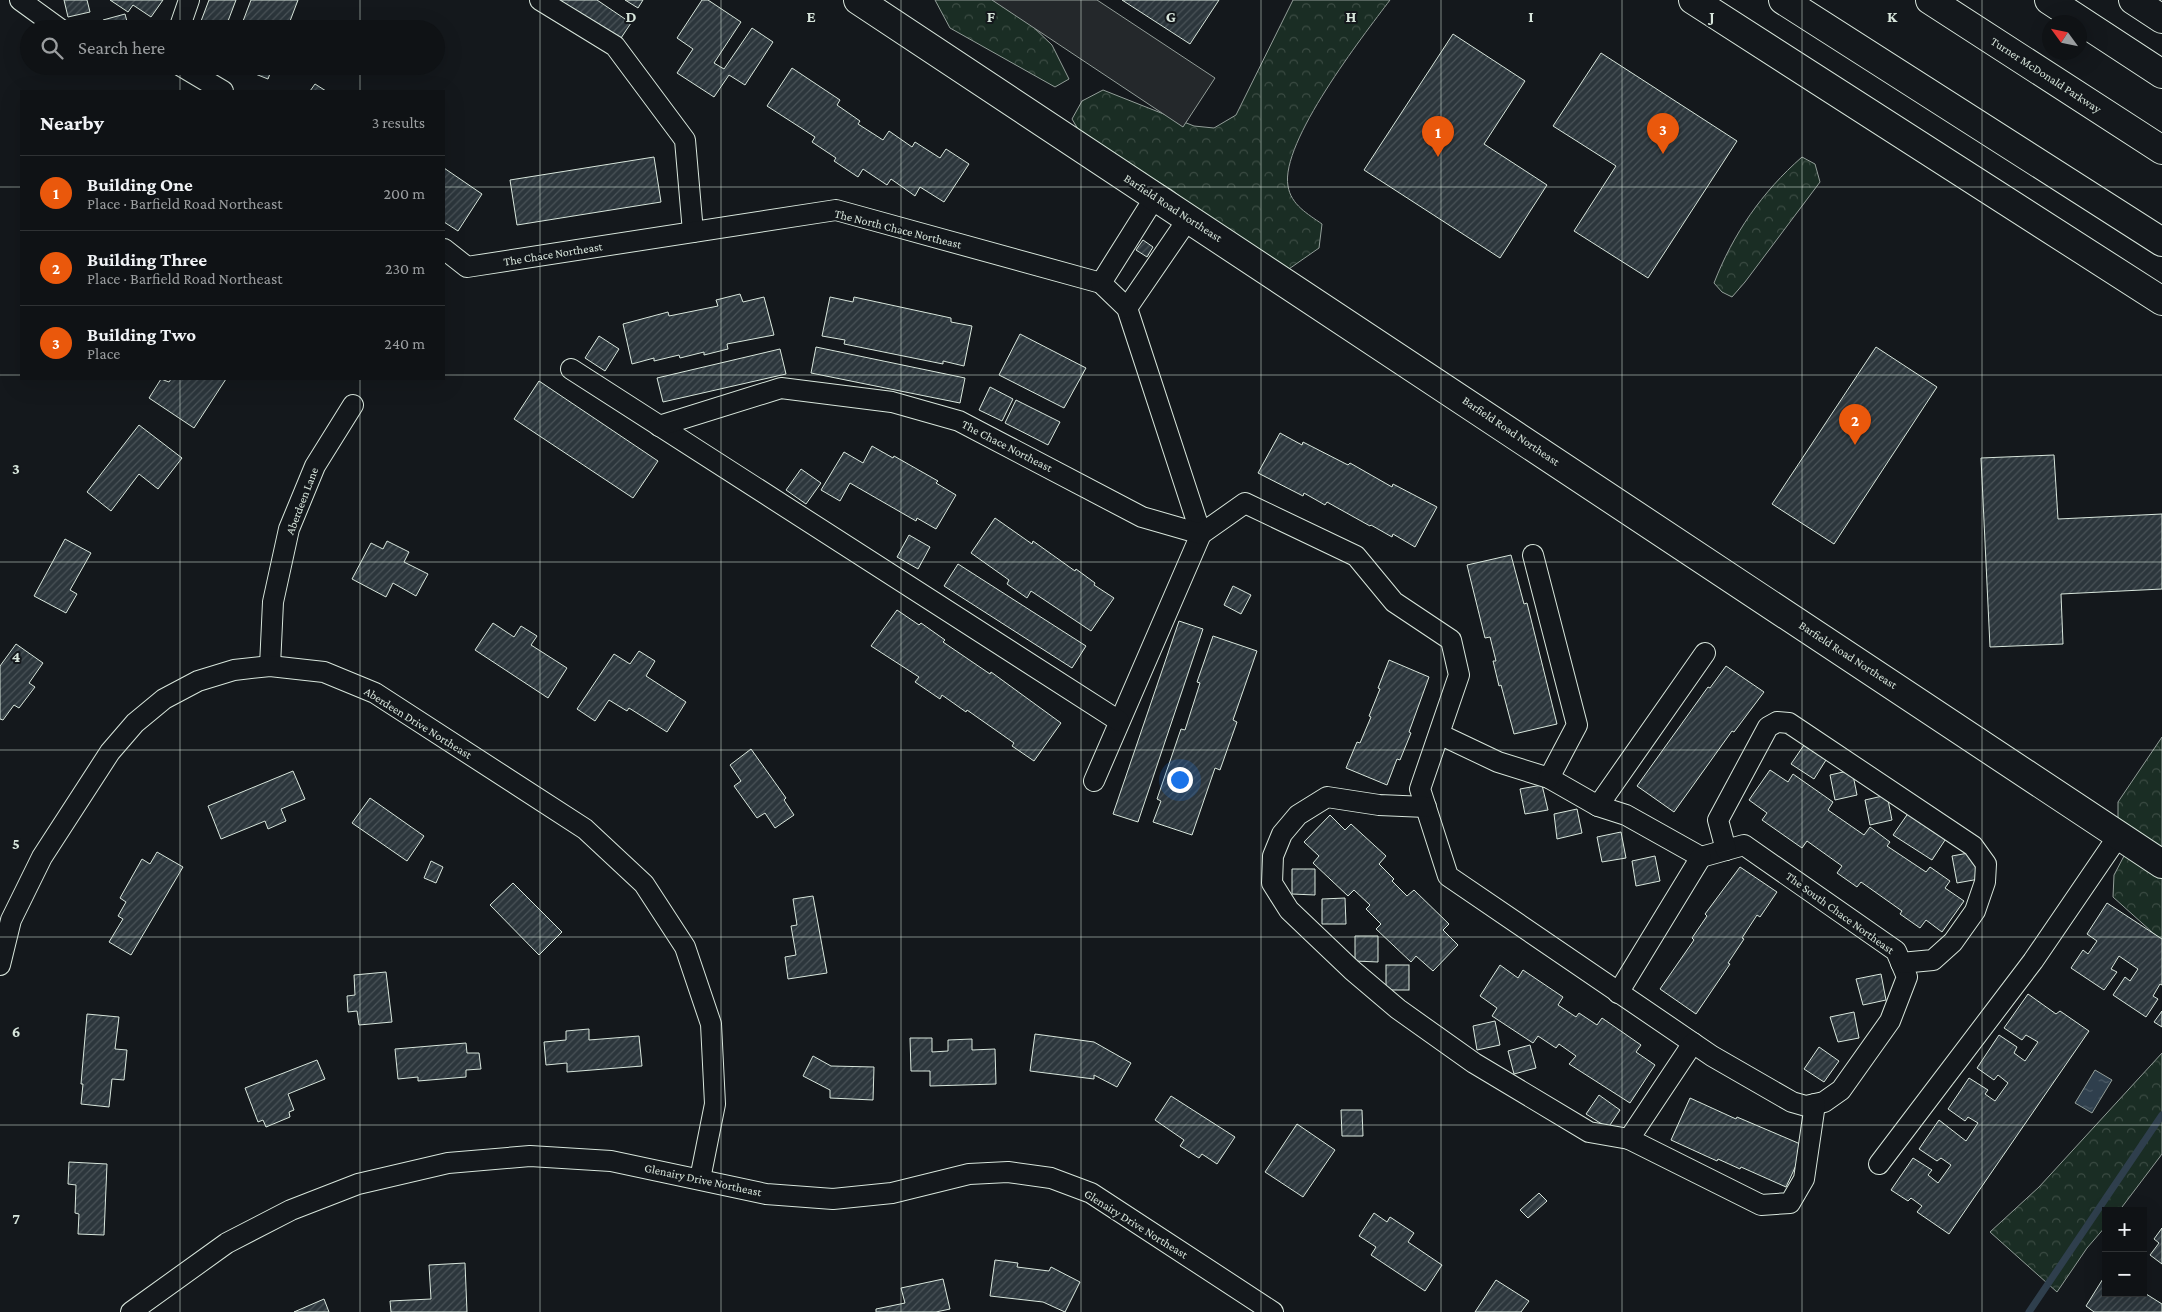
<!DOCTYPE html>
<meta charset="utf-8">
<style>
body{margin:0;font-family:"Crimson Pro",serif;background:#1d2022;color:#f1f3f6}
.controls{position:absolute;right:15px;bottom:15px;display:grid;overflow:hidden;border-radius:0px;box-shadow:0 5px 20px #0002}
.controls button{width:45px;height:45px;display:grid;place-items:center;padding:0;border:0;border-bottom:1px solid #2f3234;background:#0f1215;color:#f1f3f6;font:25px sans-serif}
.compass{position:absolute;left:2042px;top:15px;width:45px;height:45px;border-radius:50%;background:#0f1215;box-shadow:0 5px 20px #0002;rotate:303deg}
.you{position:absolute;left:1179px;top:779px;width:18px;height:18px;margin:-12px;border:4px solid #fff;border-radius:50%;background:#1a73e8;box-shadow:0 0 0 8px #1a73e833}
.badge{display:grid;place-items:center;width:32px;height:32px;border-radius:50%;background:#ea580c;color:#fff;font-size:16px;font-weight:700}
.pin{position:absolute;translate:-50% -41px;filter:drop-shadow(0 1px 2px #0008)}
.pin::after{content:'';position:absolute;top:26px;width:18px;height:15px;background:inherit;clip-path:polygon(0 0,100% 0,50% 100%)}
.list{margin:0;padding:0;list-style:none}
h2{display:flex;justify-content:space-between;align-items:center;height:65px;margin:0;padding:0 20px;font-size:21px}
h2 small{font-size:16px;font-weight:400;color:#9b9ea0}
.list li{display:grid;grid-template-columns:32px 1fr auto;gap:15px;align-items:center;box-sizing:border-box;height:75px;padding:0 20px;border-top:1px solid #2f3234}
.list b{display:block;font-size:19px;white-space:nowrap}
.list p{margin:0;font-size:16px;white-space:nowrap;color:#9b9ea0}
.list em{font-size:16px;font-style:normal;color:#9b9ea0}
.icon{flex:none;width:28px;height:28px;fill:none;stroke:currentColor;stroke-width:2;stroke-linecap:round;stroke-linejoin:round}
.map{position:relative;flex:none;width:2162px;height:1312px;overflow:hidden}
.search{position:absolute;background:#0f1215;box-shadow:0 5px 20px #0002;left:20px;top:20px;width:425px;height:55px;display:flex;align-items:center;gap:12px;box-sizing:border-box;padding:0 18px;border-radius:28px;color:#9b9ea0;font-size:19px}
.panel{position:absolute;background:#0f1215;box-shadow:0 5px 20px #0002;left:20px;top:90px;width:425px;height:290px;border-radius:0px}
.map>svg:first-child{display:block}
</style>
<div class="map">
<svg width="2162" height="1312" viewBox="0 0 2162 1312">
<defs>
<pattern id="forest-crowns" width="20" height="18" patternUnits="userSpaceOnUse" patternTransform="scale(1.25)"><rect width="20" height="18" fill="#1a2d24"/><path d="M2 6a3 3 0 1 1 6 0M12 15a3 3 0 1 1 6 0" fill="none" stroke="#3b4b43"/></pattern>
<pattern id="water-ripples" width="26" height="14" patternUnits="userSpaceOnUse" patternTransform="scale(1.25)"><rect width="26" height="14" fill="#2f3f4d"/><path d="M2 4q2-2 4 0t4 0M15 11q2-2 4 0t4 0" fill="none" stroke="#4c5b66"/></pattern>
<pattern id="building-hatch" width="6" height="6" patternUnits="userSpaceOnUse" patternTransform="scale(1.25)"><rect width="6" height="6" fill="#2c363c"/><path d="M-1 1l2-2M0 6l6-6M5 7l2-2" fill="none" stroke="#4a5358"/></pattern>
</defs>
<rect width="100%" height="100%" fill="#14181c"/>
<!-- forest -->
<g fill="url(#forest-crowns)" stroke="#939e99">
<polygon points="935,0 1005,0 1052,45 1069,79 1055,87 950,28"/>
<path d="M1293,0H1390C1363,36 1280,142 1288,186C1291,205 1308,214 1322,224L1319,248L1286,271L1229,236L1172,190L1082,136L1072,119L1082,101L1103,90L1194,126L1214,128L1236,115Z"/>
<path d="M1802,157L1815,164L1820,182L1745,282L1732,297L1722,292L1714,283C1733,234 1762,192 1802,157Z"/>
<polygon points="2162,737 2162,941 2113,897 2114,875 2124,856 2118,818 2118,802"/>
<polygon points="2162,1053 2162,1154 2119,1211 2106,1211 2106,1226 2087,1248 2057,1292 1990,1232 2039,1187"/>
</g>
<!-- parking -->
<polygon fill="#24282b" stroke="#939e99" points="992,0 1097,0 1215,78 1183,127"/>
<!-- water -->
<polygon fill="url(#water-ripples)" stroke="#939e99" points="2095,1070 2112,1080 2092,1113 2075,1103"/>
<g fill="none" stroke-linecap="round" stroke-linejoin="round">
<!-- stream -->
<polyline stroke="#2f3f4d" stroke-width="7" points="2029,1312 2162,1115"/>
</g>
<!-- building -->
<g fill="url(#building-hatch)" stroke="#d8e6dc">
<polygon points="64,0 87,0 90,12 68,17"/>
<polygon points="110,0 163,0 151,17 133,5 128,12"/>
<polygon points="209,0 236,0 225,29 198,29"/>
<polygon points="251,0 298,0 287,29 240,29"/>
<polygon points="552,0 597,0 631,23 617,44"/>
<polygon points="625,0 643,0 638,8"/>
<polygon points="702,0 708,0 741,22 714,63 724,69 752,28 773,42 745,85 729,75 714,97 677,73 693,49 677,38"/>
<polygon points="1122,0 1219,0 1190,44"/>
<polygon points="125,14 129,29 105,29 103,20"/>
<polygon points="1453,34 1525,81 1484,144 1547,185 1500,258 1364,170"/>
<polygon points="1601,53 1737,141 1648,278 1574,231 1616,166 1553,126"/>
<polygon points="235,66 273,66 268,79"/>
<polygon points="792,68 840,100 837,105 860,121 858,124 883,140 889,131 912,147 915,142 940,158 946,149 969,164 944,202 920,187 915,196 891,179 887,185 863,169 858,177 834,161 836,158 812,142 815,137 767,106"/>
<polygon points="315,84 326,91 310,91"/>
<polygon points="654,157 661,202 517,225 510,180"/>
<polygon points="444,168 482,194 458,231 444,222"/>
<polygon points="1143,240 1153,247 1147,257 1136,250"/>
<polygon points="740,294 743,302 764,297 774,335 727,344 728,349 704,355 704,352 680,358 679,355 654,361 654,358 632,364 623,324 668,312 669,316 718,306 716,300"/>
<polygon points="830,297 853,302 854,297 951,318 951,322 972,326 964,366 943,361 943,364 844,344 845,340 822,336"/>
<polygon points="1020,334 1086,368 1064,408 999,375"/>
<polygon points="599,336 619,349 605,371 585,358"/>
<polygon points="816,347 965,378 960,403 811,373"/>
<polygon points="1876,347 1937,387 1834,544 1772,504"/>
<polygon points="780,349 786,374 663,402 657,378"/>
<polygon points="161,379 169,382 171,379 226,379 194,428 149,398"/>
<polygon points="539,381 658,461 633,498 514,419"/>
<polygon points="990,387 1013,399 1002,421 979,410"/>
<polygon points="1016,400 1060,422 1048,445 1005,423"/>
<polygon points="139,425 182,458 158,489 139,474 111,511 87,492"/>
<polygon points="1280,433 1302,445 1303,442 1348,465 1350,463 1392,487 1393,484 1437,507 1415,547 1393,534 1392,537 1371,525 1370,526 1327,502 1325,505 1304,493 1303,496 1258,473"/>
<polygon points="872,446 893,458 894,456 938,481 936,483 956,495 936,529 917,518 916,521 850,483 840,501 821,490 844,452 863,463"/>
<polygon points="2054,455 2058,519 2162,514 2162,589 2061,594 2063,644 1990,647 1981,458"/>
<polygon points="801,469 821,483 806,504 786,490"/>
<polygon points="995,518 1032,544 1033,541 1075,571 1076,569 1095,583 1094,585 1114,598 1091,631 1031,591 1027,598 1007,584 1009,580 971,553"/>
<polygon points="909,535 930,547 918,569 897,557"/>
<polygon points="65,539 91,553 70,590 77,594 66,613 34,596"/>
<polygon points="387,541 409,552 404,562 428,574 416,596 393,583 386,597 352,579 371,543 383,549"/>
<polygon points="1511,555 1524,604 1527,603 1557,724 1514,734 1501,685 1499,686 1493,661 1496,661 1490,637 1485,638 1467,565"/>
<polygon points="958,564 1086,646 1072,668 944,586"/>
<polygon points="1233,586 1251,595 1241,614 1224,605"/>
<polygon points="897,610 919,625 921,623 945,640 943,642 990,674 991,672 1061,723 1034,761 1012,746 1014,743 967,710 966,712 942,695 940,699 915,682 919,677 871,646"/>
<polygon points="1179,621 1203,629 1138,822 1113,814"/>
<polygon points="493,623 514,637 521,626 537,636 531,645 567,668 548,698 475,650"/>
<polygon points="1213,636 1257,651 1233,720 1237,722 1220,770 1215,768 1192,835 1153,822 1161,801 1157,799 1181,729 1185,730 1200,683 1197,682"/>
<polygon points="16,644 43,663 29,683 35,687 19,708 14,705 3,720 0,719 0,666"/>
<polygon points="639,651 655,661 646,676 686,702 667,732 629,708 627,711 609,700 595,721 577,709 614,654 630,664"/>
<polygon points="1389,660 1429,677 1409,732 1411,733 1400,760 1397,759 1387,785 1346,768 1357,742 1360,743 1371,717 1369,716 1380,689 1378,688"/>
<polygon points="1726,666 1764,692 1734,732 1732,731 1674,812 1637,786 1708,687 1710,688"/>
<polygon points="1804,745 1826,760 1814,779 1791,764"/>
<polygon points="751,749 786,798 784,800 794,815 775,828 765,813 757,818 734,786 741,781 730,765"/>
<polygon points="1770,770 1788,782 1793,774 1833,802 1828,810 1864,835 1870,827 1890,842 1887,846 1926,872 1930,867 1950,881 1945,888 1964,901 1942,932 1926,920 1920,928 1900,914 1902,911 1861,882 1857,887 1837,873 1842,866 1807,841 1802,848 1762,820 1767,813 1749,800"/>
<polygon points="1852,770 1857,795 1835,800 1830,775"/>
<polygon points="293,771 305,799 281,809 286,821 268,829 265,821 221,839 208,806"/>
<polygon points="1542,785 1548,810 1525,814 1520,789"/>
<polygon points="1887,795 1892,820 1870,825 1865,800"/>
<polygon points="370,798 424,836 407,861 352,823"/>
<polygon points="1577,809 1582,833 1557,839 1554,814"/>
<polygon points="1909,812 1947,837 1932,860 1893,835"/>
<polygon points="1330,815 1345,830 1351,824 1386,856 1379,864 1394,879 1392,881 1407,896 1414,890 1449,924 1443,930 1458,945 1433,971 1416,956 1411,962 1376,929 1381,924 1366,909 1370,905 1354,890 1348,896 1313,863 1319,856 1304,842"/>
<polygon points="1621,832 1626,858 1602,862 1597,837"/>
<polygon points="157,852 183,867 131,955 109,942 123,919 118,916 126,902 120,898 142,859 150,864"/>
<polygon points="1974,852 1979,879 1957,883 1952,856"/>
<polygon points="1655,856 1660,881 1636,886 1632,861"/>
<polygon points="431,861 443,867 436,883 424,878"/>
<polygon points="1740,867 1777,892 1760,917 1757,915 1742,938 1744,939 1728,963 1730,964 1696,1014 1660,989 1694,940 1692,938 1707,916 1705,914"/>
<polygon points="1292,869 1315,869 1315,895 1292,894"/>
<polygon points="513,883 562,932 539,955 490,905"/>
<polygon points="813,896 827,973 788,979 785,957 796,955 791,926 797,925 793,899"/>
<polygon points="1345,898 1346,924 1322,924 1322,899"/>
<polygon points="2107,903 2162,939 2162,985 2160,984 2153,996 2158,999 2146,1017 2113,995 2125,977 2130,981 2138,969 2119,956 2111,969 2117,972 2104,990 2071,968 2083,950 2088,954 2097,941 2087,934"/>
<polygon points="1355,936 1378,936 1378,962 1355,961"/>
<rect x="1386" y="965" width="23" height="25"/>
<polygon points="1500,965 1518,978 1523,970 1563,997 1558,1005 1576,1017 1579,1013 1597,1025 1602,1018 1641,1045 1636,1052 1655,1065 1630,1103 1569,1064 1576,1056 1559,1044 1556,1048 1538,1036 1533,1043 1492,1016 1497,1008 1480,996"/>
<polygon points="386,972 392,1022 359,1025 357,1011 348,1012 347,996 355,995 354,975"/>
<polygon points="1881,974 1886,1000 1863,1005 1856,979"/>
<polygon points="2028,994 2056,1014 2060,1011 2089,1031 1949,1234 1917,1212 1922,1206 1911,1198 1908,1201 1891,1190 1913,1158 1932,1170 1928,1175 1938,1183 1951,1165 1941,1158 1937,1161 1919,1149 1939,1120 1966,1141 1978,1123 1968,1117 1965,1121 1948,1109 1969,1078 1988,1090 1985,1094 1995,1101 2008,1083 1998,1075 1994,1080 1977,1068 1999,1035 2017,1047 2014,1053 2025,1061 2038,1042 2026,1035 2022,1040 2004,1028"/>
<polygon points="2162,1011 2162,1027 2154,1022"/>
<polygon points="1854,1012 1859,1038 1838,1042 1830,1017"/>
<polygon points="87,1014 119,1017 115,1049 127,1050 124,1080 112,1079 109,1107 81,1104 83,1084 81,1084"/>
<polygon points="1495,1021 1500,1045 1477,1050 1473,1026"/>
<polygon points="589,1029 589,1040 639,1036 642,1066 567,1072 567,1063 546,1065 544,1042 566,1040 566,1031"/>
<polygon points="1035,1034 1094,1042 1131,1063 1117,1087 1094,1075 1094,1079 1030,1071"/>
<polygon points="910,1038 932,1038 932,1052 948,1051 948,1040 972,1039 972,1050 995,1049 996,1084 930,1086 930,1071 911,1071"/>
<polygon points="466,1043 467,1053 479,1053 481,1069 466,1070 466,1077 418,1081 418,1077 398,1079 395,1049"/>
<polygon points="1530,1045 1536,1068 1514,1074 1508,1051"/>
<polygon points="1819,1047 1839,1061 1824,1082 1804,1069"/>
<polygon points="813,1056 831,1066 874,1067 873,1100 830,1098 830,1090 803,1076"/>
<polygon points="317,1060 325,1079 288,1094 294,1110 289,1112 290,1117 266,1127 263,1120 258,1122 245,1088"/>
<polygon points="1599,1095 1620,1110 1608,1128 1586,1114"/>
<polygon points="1171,1096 1235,1137 1217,1164 1202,1154 1199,1158 1180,1146 1184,1140 1155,1120"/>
<polygon points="1690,1098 1736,1119 1737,1117 1805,1146 1786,1187 1741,1167 1740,1169 1718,1159 1717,1161 1671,1140"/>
<polygon points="1341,1110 1362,1110 1363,1136 1342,1136"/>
<polygon points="1297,1124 1335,1150 1303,1197 1265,1172"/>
<polygon points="69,1162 107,1164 104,1235 78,1234 79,1214 75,1213 76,1185 68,1184"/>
<polygon points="1539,1193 1547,1201 1528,1218 1520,1210"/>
<polygon points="1374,1213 1387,1222 1390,1217 1414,1233 1408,1242 1442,1265 1425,1291 1371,1255 1376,1247 1359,1236"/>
<polygon points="2162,1228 2162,1264 2150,1255 2159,1243 2154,1239"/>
<polygon points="995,1260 1018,1263 1017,1267 1049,1271 1051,1267 1080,1282 1065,1312 1043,1302 990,1296"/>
<polygon points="465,1263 467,1312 391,1312 390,1301 431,1299 429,1265"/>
<polygon points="2106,1274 2106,1293 2143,1292 2162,1304 2162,1312 2094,1312 2086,1306"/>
<polygon points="943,1279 950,1309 936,1312 876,1312 876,1309 905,1303 901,1288"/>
<polygon points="1496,1280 1529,1301 1521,1312 1475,1312"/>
<polygon points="324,1299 329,1312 294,1312"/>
</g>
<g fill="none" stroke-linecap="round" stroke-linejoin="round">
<!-- street casing -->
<g stroke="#d8e6dc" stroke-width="22">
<g id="street">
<polyline points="20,0 60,29"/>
<polyline points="540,0 615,46 685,140 693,232"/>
<polyline points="179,29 189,0"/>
<polyline points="181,66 223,91"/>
<polyline points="444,249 467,267 836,210 1101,283 1127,308 1201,534 1094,781"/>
<polyline points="1101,283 1155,197"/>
<polyline points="1127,308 1188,219"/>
<polyline points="571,369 1119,721"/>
<polyline points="659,426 781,388 892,402 959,421 1142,517 1201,534 1245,503 1356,556 1394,602 1451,640 1459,675 1420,789 1448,876 1712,1056 1792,1102 1806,1106 1824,1102 1841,1090 1890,1021 1907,977 1896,951 1744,845 1701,857 1626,815 1598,806 1549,778 1498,762 1439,734"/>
<polyline points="1533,555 1577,725 1549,778"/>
<polyline points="270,666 273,602 289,529 315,466 353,405"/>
<polyline points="1598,806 1705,653"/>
<polyline points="1426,807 1379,805 1327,797 1298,815 1282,834 1273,856 1272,883 1289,910 1352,970 1398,1009 1474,1063 1589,1132 1629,1139"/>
<polyline points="1726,850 1718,820 1768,727 1777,722 1789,723 1973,846 1986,864 1985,882 1975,911 1953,942 1933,960 1901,963"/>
<polyline points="0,965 11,920 42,857 110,752 135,723 164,699 198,681 234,670 270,666 324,672 375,693 585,829 644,884 685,947 711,1024 715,1104 700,1179"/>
<polyline points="1618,993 1701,857"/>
<polyline points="1693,1043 1629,1139 1761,1205 1790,1203 1804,1179 1815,1104"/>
<polyline points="1879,1164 2033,961 2119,835"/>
<polyline points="131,1312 227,1243 291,1210 358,1184 448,1163 530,1156 611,1161 766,1194 833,1199 892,1193 969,1174 1008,1172 1051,1178 1091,1193 1273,1312"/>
</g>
</g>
<!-- secondary casing -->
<g stroke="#d8e6dc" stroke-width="30">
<polyline id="secondary" points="858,0 2162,864"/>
</g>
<!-- highway casing -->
<g stroke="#d8e6dc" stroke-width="30">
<g id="highway">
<polyline points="1693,0 2162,301"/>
<polyline points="1783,0 2162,242"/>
<polyline points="1930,0 2162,150"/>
<polyline points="2049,0 2162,74"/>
<polyline points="2133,0 2162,19"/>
</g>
</g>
<!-- street -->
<use href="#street" stroke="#14181c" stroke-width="20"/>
<!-- secondary -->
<use href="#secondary" stroke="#14181c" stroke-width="28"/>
<!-- highway -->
<use href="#highway" stroke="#14181c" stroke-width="28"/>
</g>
<!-- grid -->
<path fill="none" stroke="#d8e6dc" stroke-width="1" stroke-opacity="0.55" d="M180,0V29M360,0V29M540,0V1312M721,0V1312M901,0V1312M1081,0V1312M1261,0V1312M1441,0V1312M1622,0V1312M1802,0V1312M1982,0V1312M180,66V91M360,66V91M0,187H21M444,187H2162M0,375H21M444,375H2162M180,379V1312M360,379V1312M0,562H2162M0,750H2162M0,937H2162M0,1125H2162"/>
<g text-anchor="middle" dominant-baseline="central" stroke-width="4" stroke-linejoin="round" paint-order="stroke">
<!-- street labels -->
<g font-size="12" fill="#d8e6dc" stroke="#14181c">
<text transform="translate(2046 75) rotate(33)">Turner McDonald Parkway</text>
<text transform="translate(1173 208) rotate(33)">Barfield Road Northeast</text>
<text transform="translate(898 229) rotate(14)">The North Chace Northeast</text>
<text transform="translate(553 254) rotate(-9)">The Chace Northeast</text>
<text transform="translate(1511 431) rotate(34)">Barfield Road Northeast</text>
<text transform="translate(1007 446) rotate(27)">The Chace Northeast</text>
<text transform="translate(302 501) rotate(-69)">Aberdeen Lane</text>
<text transform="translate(1848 655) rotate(33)">Barfield Road Northeast</text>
<text transform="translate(418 723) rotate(32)">Aberdeen Drive Northeast</text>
<text transform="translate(1840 913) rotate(36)">The South Chace Northeast</text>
<text transform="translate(703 1180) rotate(12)">Glenairy Drive Northeast</text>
<text transform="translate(1136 1224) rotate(32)">Glenairy Drive Northeast</text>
</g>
</g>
<g font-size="16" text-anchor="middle" font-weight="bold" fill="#d8e6dc" stroke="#14181c" stroke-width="4" stroke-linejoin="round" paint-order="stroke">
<text x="631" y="22">D</text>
<text x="811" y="22">E</text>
<text x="991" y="22">F</text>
<text x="1171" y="22">G</text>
<text x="1351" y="22">H</text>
<text x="1531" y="22">I</text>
<text x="1712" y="22">J</text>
<text x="1892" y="22">K</text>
<text x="16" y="474">3</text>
<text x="16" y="662">4</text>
<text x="16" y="849">5</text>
<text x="16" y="1037">6</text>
<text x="16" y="1224">7</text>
</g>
</svg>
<div class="controls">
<button>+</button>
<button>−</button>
</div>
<svg class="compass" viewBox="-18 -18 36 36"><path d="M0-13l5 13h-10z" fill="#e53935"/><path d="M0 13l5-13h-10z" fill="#9b9ea0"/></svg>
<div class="you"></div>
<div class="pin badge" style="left:1438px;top:157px">1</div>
<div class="pin badge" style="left:1855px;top:445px">2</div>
<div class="pin badge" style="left:1663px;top:154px">3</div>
<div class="search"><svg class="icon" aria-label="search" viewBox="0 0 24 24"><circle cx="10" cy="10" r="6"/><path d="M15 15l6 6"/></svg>Search here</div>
<section class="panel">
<h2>Nearby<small>3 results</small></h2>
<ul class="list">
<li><span class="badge">1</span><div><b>Building One</b><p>Place · Barfield Road Northeast</p></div><em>200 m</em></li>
<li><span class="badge">2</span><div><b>Building Three</b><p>Place · Barfield Road Northeast</p></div><em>230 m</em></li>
<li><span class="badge">3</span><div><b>Building Two</b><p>Place</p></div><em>240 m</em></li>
</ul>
</section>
</div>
